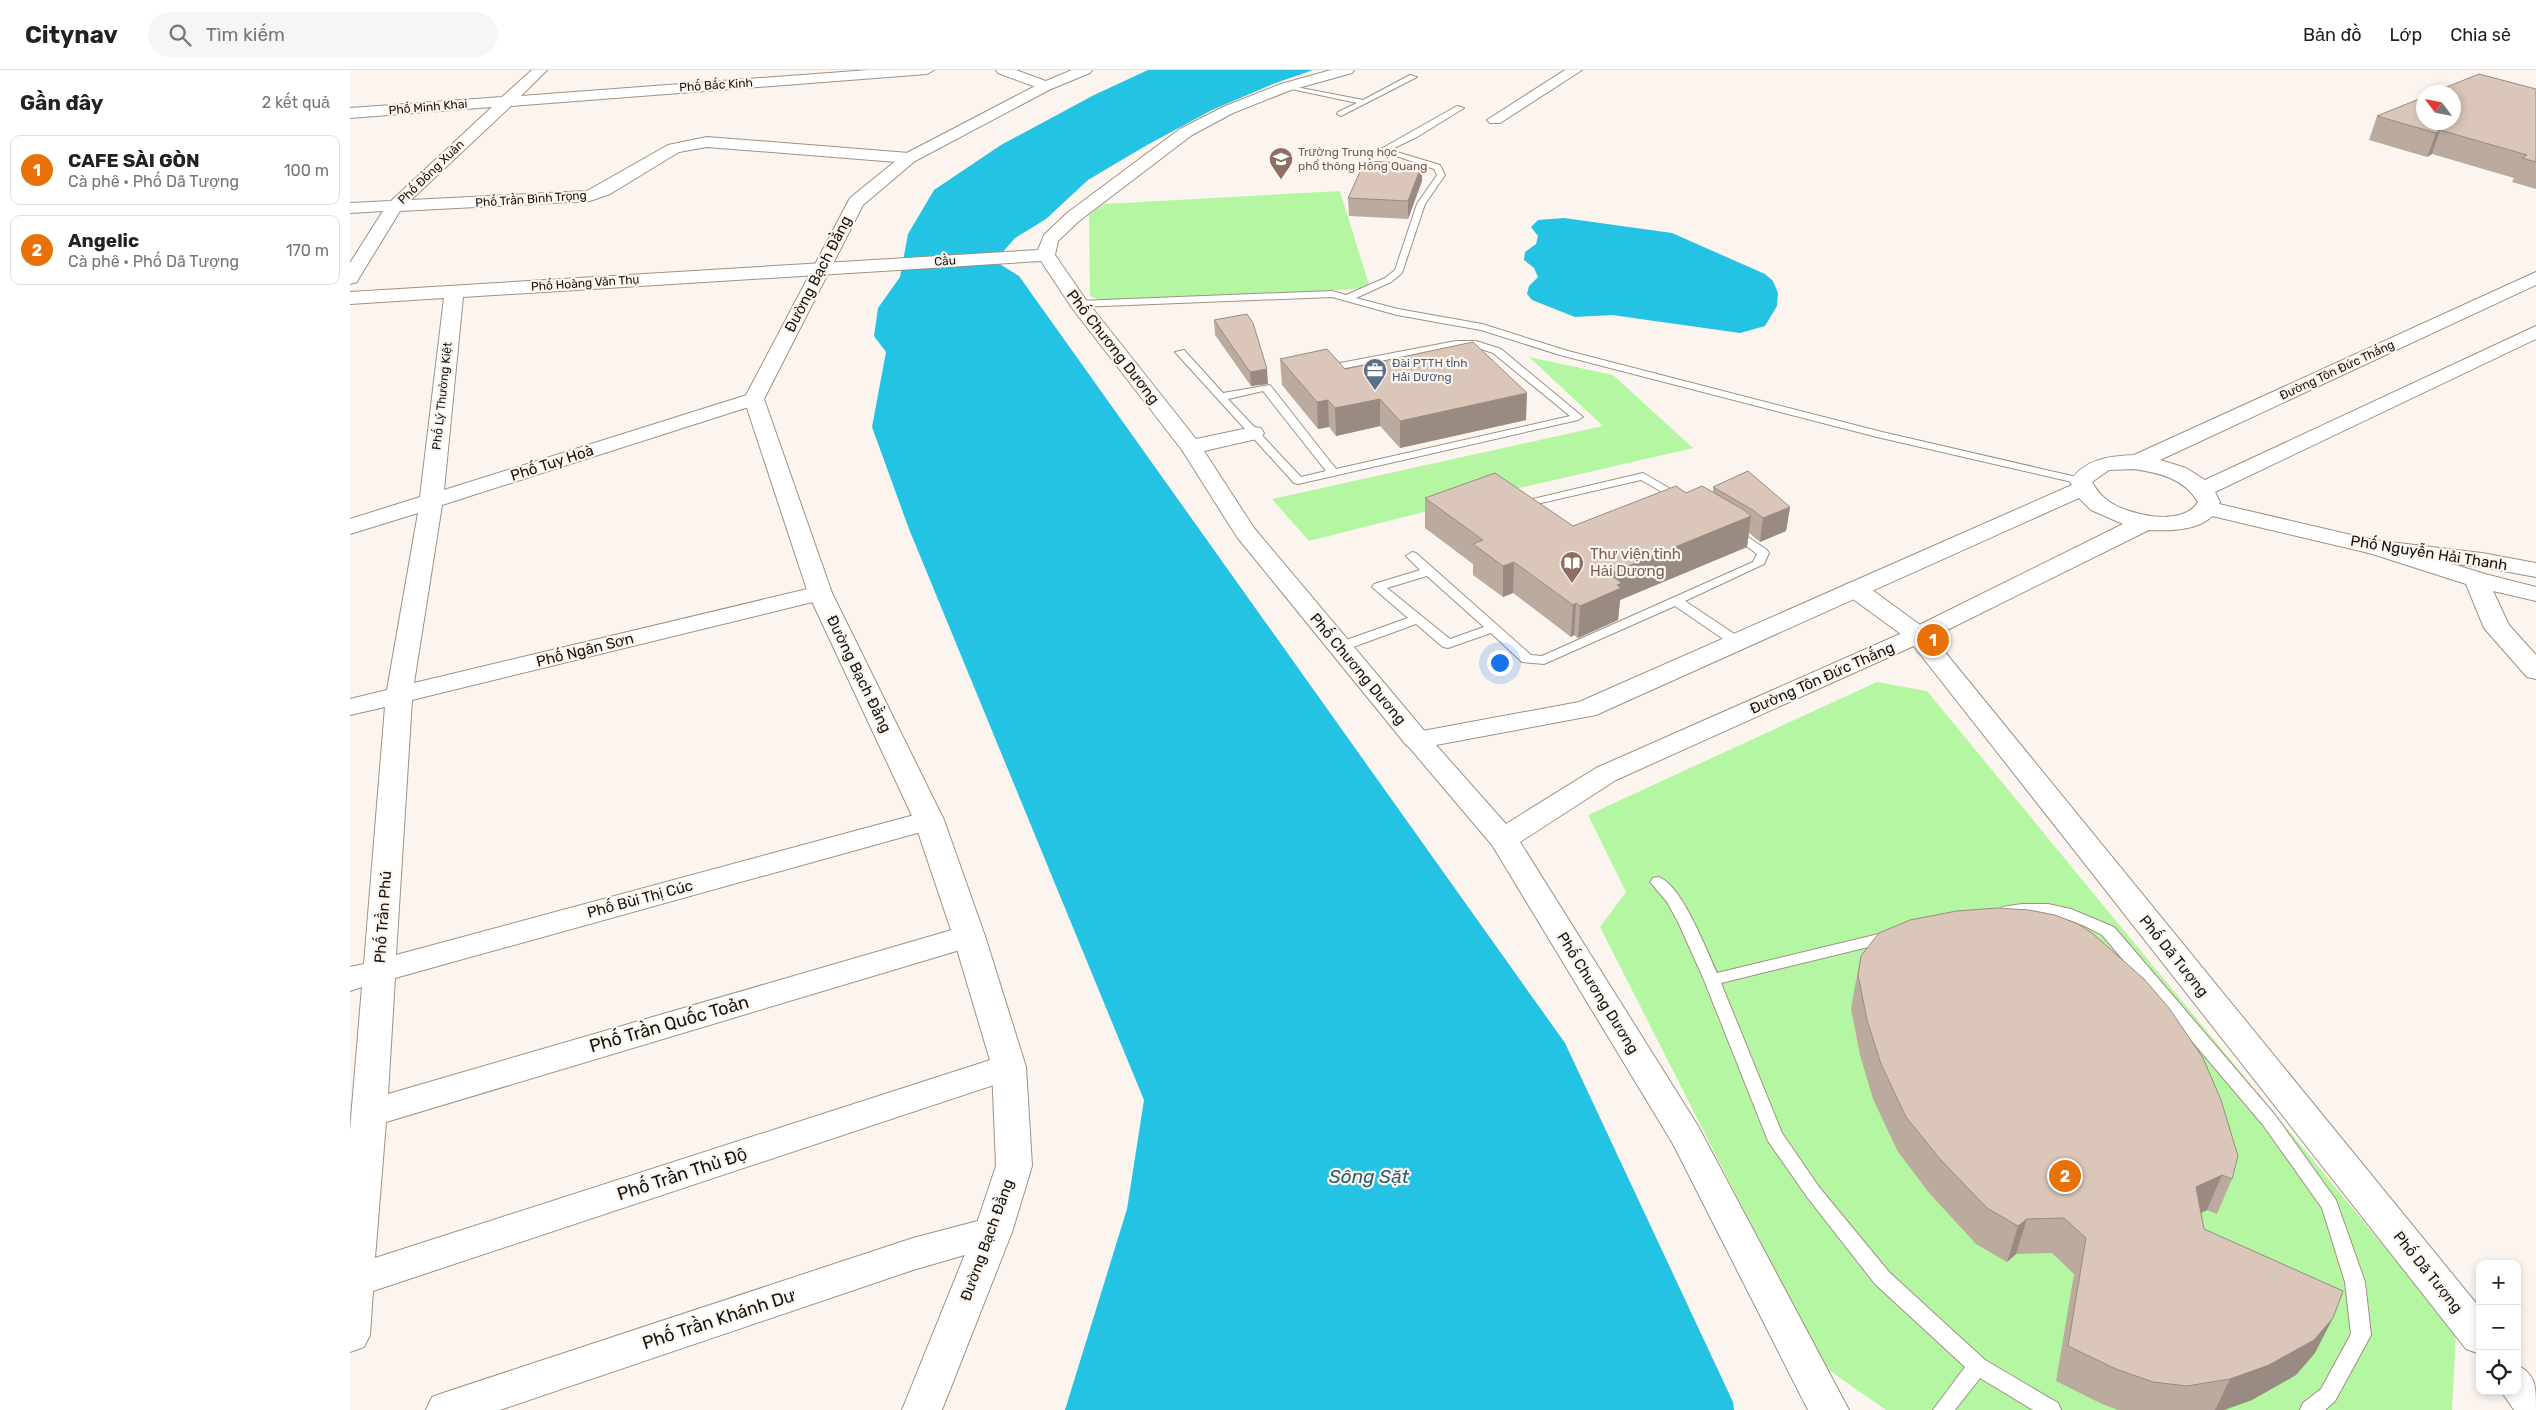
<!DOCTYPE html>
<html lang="vi">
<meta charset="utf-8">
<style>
body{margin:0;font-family:Rubik,sans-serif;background:#f6f6f6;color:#222}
.controls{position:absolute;right:15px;bottom:15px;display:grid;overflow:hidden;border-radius:10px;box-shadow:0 2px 8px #0003}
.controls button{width:45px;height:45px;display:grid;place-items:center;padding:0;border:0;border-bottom:1px solid #e0e0e0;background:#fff;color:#222;font:25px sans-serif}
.compass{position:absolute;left:2066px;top:15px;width:45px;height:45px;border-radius:50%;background:#fff;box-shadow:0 2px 8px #0003;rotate:302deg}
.you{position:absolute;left:1149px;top:592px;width:18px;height:18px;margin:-12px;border:4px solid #fff;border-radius:50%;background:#1a73e8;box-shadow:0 0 0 8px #1a73e833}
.badge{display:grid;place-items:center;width:32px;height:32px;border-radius:50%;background:#516a1b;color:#fff;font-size:16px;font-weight:700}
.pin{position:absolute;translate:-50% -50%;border:2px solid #fff;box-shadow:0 1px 5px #0006}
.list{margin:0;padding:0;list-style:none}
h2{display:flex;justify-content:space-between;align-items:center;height:65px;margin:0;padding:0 20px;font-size:21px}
h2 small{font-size:16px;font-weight:400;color:#767676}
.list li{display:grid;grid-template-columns:32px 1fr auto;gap:15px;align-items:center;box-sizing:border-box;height:70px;margin:0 10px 10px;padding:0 10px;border:1px solid #e0e0e0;border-radius:10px}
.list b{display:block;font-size:19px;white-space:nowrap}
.list p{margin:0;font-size:16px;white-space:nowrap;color:#767676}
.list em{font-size:16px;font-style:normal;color:#767676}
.icon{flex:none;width:28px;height:28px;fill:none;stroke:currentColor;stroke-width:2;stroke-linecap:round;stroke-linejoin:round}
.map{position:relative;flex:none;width:2186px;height:1340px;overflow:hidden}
header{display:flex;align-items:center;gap:30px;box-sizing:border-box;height:70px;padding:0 25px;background:#fff;border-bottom:1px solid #e0e0e0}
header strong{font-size:24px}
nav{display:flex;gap:28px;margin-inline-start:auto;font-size:18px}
.search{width:350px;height:45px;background:#f6f6f6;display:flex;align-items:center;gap:12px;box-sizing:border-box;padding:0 18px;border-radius:28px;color:#767676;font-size:19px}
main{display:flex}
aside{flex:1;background:#fff}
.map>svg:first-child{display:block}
</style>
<header>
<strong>Citynav</strong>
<div class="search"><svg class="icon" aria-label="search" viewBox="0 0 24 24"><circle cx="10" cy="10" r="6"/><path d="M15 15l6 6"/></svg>Tìm kiếm</div>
<nav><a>Bản đồ</a><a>Lớp</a><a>Chia sẻ</a></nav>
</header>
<main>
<aside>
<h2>Gần đây<small>2 kết quả</small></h2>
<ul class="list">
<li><span class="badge" style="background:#e8710a">1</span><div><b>CAFE SÀI GÒN</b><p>Cà phê · Phố Dã Tượng</p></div><em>100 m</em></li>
<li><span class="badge" style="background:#e8710a">2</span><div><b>Angelic</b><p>Cà phê · Phố Dã Tượng</p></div><em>170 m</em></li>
</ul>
</aside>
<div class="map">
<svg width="2186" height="1340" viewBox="0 0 2186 1340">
<rect width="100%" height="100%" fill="#fcf5ef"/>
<!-- green -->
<g fill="#b5f6a3">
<polygon points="990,121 1020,218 755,233 740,226 739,145 754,134"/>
<polygon points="1179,287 1263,305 1343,378 1157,421 959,471 922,429 1253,356"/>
<polygon points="1527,612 1577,621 2106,1264 2102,1340 1536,1340 1473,1296 1250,857 1276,822 1238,745"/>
</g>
<!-- water -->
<g fill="#24c2e3">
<polygon points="798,0 963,0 923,14 862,40 797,75 738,110 696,149 665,168 645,191 669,206 1215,973 1383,1332 1384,1340 715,1340 777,1139 794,1030 559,459 522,357 536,282 524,266 528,238 550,207 558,164 584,120 651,75 744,25"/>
<polygon points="1214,148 1322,163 1415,204 1423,211 1428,223 1427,236 1415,256 1390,263 1262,245 1225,247 1182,230 1177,224 1179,216 1188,207 1184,198 1174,190 1175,182 1186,174 1188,166 1181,157 1188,150"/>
</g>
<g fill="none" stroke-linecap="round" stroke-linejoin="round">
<!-- service casing -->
<g stroke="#a19083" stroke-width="2">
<g id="service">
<polygon points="1060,5 1067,7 991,46 987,44 988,42 1007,33 932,17 936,15 1013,30"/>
<polygon points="1107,36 1114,38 1067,67 1040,80 1090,95 1095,105 1075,134 1052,203 1041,212 1006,228 1048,239 1132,254 1218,281 1532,362 1731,408 1737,411 1731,414 1527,367 1210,285 1131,260 1047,245 982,227 729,237 724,234 729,231 982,221 996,225 1035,208 1045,200 1067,134 1087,105 1084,99 1029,80"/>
<path d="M1106,271H1126L1151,279L1233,347L1228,350L948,414L944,413L825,282L834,280L873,323L920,315L986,399L1220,346L1143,283L1125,277H1106L985,300L980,297L985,294ZM913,321L976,401L951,407L878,329Z"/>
<polygon points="1293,403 1338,429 1332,432 1328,431 1291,410 1170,438 1164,435 1166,433"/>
<path d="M1382,456L1417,480L1419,483L1414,494L1335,531L1392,569L1393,572L1392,575H1382L1325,536L1194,594L1172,592L1141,563L1098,578L1093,577L1066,554L995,580H985L984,577L985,574L1058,548L1022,517L1024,514L1070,500L1056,486L1062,482L1066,483L1181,585L1192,586L1403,492L1407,484L1378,462V458ZM1077,506L1134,557L1100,569L1037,518Z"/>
<path d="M1308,807C1331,813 1357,881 1367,903L1541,861L1547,862L1549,866L1547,870L1371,913L1432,1063L1469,1117L1539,1202L1635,1290L1708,1333L1711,1340H1683L1630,1308L1605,1340H1583L1615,1297L1525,1214L1457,1127L1418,1071L1354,910L1328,852L1317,832L1300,812L1303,808Z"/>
<path d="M1672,834H1698L1721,839L1764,857L1925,1045L1986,1130L2015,1212L2021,1265L1985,1331L1975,1340H1950L1953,1333L1971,1319L2001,1264L1995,1212L1972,1138L1913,1055L1752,865C1731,853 1711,845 1686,845C1675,845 1662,848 1652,845L1649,841L1652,837Z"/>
</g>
</g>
<!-- minor casing -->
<g stroke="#a19083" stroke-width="2">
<g id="minor">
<polygon points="182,0 197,0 171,26 519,0 584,0 577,4 161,36 61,130 237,121 318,75 357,67 559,83 567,88 559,93 357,77 329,82 260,124 240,131 50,141 9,208 7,212 0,214 0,193 33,141 0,143 0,133 41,131 142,37 0,48 0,38 152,27"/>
<polygon points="646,0 666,0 701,13 703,16 696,20 691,19 648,3"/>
<polygon points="981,0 1004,0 1002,3 941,20 883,43 842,65 729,151 708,171 705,185 736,230 846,369 903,357 911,358 914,363 911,368 854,381 904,458 1077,664 1081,670 1077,676 1067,678 1057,676 887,467 832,380 722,238 691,191 113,227 94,420 397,325 404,323 411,325 414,329 411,333 92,435 64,613 470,516 479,518 482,523 479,528 62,630 46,885 579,741 589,743 594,750 589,757 45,908 38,1024 619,855 630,858 635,866 630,874 36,1052 25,1188 659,984 671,988 676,997 671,1006 23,1221 20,1265 14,1277 0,1282 0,1060 12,917 0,921 0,897 14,894 35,637 0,645 0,629 37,620 68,443 0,464 0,449 70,427 94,228 0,234 0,222 688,180 694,165 717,143 830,59 873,37 931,14"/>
<polygon points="1215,0 1232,0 1150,53 1140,53 1137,50"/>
<polygon points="2024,470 2135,504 2186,517 2186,531 2143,521 2159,555 2186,585 2186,609 2177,607 2134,558 2116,514 2016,482 2012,477 2016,472"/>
<polygon points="1505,512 1514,514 1577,560 2130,1238 2130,1284 2116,1279 1559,570 1496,524 1493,519 1496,514"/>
<polygon points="643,1147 656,1151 662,1162 656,1173 563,1200 150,1340 76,1340 82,1327 96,1322 563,1168"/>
<path d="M2167,1295C2186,1305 2186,1315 2186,1340H2164L2151,1321H2167Z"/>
</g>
</g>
<!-- tertiary casing -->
<g stroke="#a19083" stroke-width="2">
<path id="tertiary" d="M2186,202V215L1810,390L1836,398L1855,410L2186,256V269L1865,422L1870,432L1869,434L2023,470L2132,483L2186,493V507L2132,497L2023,484L1862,446C1848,461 1817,461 1799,460L1577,570L1266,710L1170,772L1348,1056L1499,1340H1458L1323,1074L1159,803L1142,775L1053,670L1057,664L1067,662L1229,632L1722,415L1720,411C1735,389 1759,386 1784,385ZM1784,399C1809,403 1834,408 1848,432C1833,458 1776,445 1757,430C1750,425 1746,419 1742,412L1759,400ZM1729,428L1741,440L1773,454L1559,560L1246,698L1156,754L1086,675L1246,645Z"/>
</g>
<!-- secondary casing -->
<g stroke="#a19083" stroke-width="2">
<polygon id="secondary" points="722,0 742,0 740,3 701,19 565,91 513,135 414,329 482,523 594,750 635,866 676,997 682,1096 662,1162 592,1340 552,1340 624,1162 646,1096 642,997 603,866 564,750 458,523 394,329 500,128 553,85 691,13"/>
</g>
<!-- service -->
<use href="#service" fill="#fff" fill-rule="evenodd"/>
<!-- minor -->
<use href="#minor" fill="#fff" fill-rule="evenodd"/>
<!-- tertiary -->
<use href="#tertiary" fill="#fff" fill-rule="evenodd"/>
<!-- secondary -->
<use href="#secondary" fill="#fff" fill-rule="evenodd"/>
</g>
<!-- wall -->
<g fill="#bbab9f">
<polygon points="2186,19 2186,119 2162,112 2164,108 2082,84 2077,87 2019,70 2027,46"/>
<polygon points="1072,111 1058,149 999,146 998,128"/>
<polygon points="864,250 918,314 901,316 865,265"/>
<polygon points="930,289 995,299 1176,350 1050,378 1030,356 986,366 979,357 968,359 932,315"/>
<polygon points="1363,417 1440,437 1436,461 1410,472 1399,463 1397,477 1270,530 1268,550 1228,568 1224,565 1221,567 1163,523 1153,527 1123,505 1123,494 1075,458 1075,428 1223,456 1363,422"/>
<polygon points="1511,886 1882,1109 1867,1144 1857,1140 1851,1143 1854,1159 1965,1283 1946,1305 1902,1330 1874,1340 1768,1340 1752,1334 1706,1311 1724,1204 1702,1183 1666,1184 1657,1192 1626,1174 1580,1124 1548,1082 1523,1029 1510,985 1501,939 1504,921"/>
</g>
<!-- shaded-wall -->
<g fill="#998b82">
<polygon points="2090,60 2082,84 2077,87 2086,63"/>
<polygon points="1072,94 1072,111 1058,149 1058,131"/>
<polygon points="917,299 918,314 901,316 900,302"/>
<polygon points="1177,323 1176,350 1050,378 1050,351"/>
<polygon points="1030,329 1030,356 986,366 985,338"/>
<polygon points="978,330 979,357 968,359 967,332"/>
<polygon points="1440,437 1436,461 1410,472 1413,448"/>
<polygon points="1401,446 1397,477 1270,530 1268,550 1228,568 1230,536 1259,504"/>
<polygon points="1164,492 1163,523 1153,527 1153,496"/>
<polygon points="1226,533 1224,565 1221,567 1223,535"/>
<polygon points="1872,1105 1857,1140 1832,1152 1846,1117"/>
<polygon points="1677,1149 1666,1184 1657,1192 1668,1156"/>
<polygon points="1983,1248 1965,1283 1946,1305 1902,1330 1874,1340 1865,1340 1880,1309"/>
</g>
<!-- building -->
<g fill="#dac7b9" stroke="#998b82">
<polygon points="2129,4 2186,19 2186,92 2172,88 2177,85 2090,60 2086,63 2027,46 2074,27 2074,52 2104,52 2104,22 2084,22"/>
<polygon points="1015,91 1072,94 1058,131 998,128"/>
<polygon points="897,244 903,253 917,299 900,302 864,250"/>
<polygon points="1123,272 1177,323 1050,351 1030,329 985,338 978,330 967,332 930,289 977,279 995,299"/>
<polygon points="1398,401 1440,437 1413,448 1403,440 1363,417"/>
<polygon points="1145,403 1223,456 1326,416 1336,423 1352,416 1394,440 1401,446 1259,504 1272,513 1267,515 1271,518 1230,536 1226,533 1223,535 1164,492 1153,496 1123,474 1133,470 1075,428"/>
<polygon points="1648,838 1679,840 1705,845 1728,854 1742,863 1794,909 1819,938 1853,988 1871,1030 1888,1086 1882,1109 1872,1105 1846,1117 1854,1159 1993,1221 1983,1248 1964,1270 1919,1295 1880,1309 1837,1316 1803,1312 1766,1299 1718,1276 1736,1168 1714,1148 1677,1149 1668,1156 1637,1138 1590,1089 1556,1047 1531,994 1517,950 1508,905 1511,886 1529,863 1560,850 1607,841"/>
</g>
<!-- icons -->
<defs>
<g id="school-pin" transform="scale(1.25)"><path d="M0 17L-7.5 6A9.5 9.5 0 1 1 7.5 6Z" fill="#8d6e63" stroke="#fcf5ef"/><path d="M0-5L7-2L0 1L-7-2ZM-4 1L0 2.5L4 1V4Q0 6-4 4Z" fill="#fff"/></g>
<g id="office-pin" transform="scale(1.25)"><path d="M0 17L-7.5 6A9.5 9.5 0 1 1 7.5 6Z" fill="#5c6f8a" stroke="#fcf5ef"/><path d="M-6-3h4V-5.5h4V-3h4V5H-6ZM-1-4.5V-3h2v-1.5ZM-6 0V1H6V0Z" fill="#fff"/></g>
<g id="library-pin" transform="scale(1.25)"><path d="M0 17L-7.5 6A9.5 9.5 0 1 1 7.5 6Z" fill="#8d6e63" stroke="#fcf5ef"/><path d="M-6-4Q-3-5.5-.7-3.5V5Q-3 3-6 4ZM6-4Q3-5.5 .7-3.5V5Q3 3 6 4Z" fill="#fff"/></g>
</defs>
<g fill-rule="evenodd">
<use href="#school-pin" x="931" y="89"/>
<use href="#office-pin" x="1025" y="300"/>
<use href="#library-pin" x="1222" y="493"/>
</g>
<g text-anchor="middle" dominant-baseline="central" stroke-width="4.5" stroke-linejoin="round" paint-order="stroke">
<!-- far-street labels -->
<g font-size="12" fill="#19130e" stroke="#fcf5ef">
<text transform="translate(366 15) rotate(-4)">Phố Bắc Kinh</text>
<text transform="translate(78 37) rotate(-5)">Phố Minh Khai</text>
<text transform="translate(81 102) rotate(-44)">Phố Đồng Xuân</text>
<text transform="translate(181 129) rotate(-4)">Phố Trần Bình Trọng</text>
<text transform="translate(595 191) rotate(-4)">Cầu</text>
<text transform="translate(235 213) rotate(-4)">Phố Hoàng Văn Thụ</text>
<text transform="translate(1987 300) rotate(-25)">Đường Tôn Đức Thắng</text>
<text transform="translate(92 326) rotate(-84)">Phố Lý Thường Kiệt</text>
</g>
<!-- far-education labels -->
<g font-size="12" fill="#785e54" stroke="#fcf5ef" text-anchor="start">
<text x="948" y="82">Trường Trung học<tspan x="948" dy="14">phổ thông Hồng Quang</tspan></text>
</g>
<!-- far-service labels -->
<g font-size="12" fill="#4e5e75" stroke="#fcf5ef" text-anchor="start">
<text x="1042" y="293">Đài PTTH tỉnh<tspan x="1042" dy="14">Hải Dương</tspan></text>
</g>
<!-- street labels -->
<g font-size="15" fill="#19130e" stroke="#fcf5ef">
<text transform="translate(468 204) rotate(-63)">Đường Bạch Đằng</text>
<text transform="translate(763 277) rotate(52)">Phố Chương Dương</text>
<text transform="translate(202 393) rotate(-18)">Phố Tuy Hoà</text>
<text transform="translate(2079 483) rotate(9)">Phố Nguyễn Hải Thanh</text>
<text transform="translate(235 580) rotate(-14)">Phố Ngân Sơn</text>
<text transform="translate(1008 599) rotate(50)">Phố Chương Dương</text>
<text transform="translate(509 604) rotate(64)">Đường Bạch Đằng</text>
<text transform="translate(1472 608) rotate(-24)">Đường Tôn Đức Thắng</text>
<text transform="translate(290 829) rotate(-15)">Phố Bùi Thị Cúc</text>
<text transform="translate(33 847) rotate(-86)">Phố Trần Phú</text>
<text transform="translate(1824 886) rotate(51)">Phố Dã Tượng</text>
<text transform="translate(1248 923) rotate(58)">Phố Chương Dương</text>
<text transform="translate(637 1170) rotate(-70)">Đường Bạch Đằng</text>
<text transform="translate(2078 1202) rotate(51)">Phố Dã Tượng</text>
</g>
<!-- education labels -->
<g font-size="15" fill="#785e54" stroke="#fcf5ef" text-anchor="start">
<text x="1240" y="484">Thư viện tỉnh<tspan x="1240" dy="17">Hải Dương</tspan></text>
</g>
<!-- near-street labels -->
<g font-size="18" fill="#19130e" stroke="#fcf5ef">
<text transform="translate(319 954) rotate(-16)">Phố Trần Quốc Toản</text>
<text transform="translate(332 1104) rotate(-18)">Phố Trần Thủ Độ</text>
<text transform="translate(369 1249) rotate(-18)">Phố Trần Khánh Dư</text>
</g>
<!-- near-water labels -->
<g font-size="19" font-style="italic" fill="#265f6d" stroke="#fcf5ef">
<text x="1019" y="1106">Sông Sặt</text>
</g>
</g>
</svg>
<div class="controls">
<button>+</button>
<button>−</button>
<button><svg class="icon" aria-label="locate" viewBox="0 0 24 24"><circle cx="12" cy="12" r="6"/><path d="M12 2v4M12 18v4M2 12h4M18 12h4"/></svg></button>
</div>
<svg class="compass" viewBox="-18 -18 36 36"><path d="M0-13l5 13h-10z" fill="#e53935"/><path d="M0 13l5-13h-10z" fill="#767676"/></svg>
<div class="you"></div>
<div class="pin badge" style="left:1583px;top:570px;background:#e8710a">1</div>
<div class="pin badge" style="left:1715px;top:1106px;background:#e8710a">2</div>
</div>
</main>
